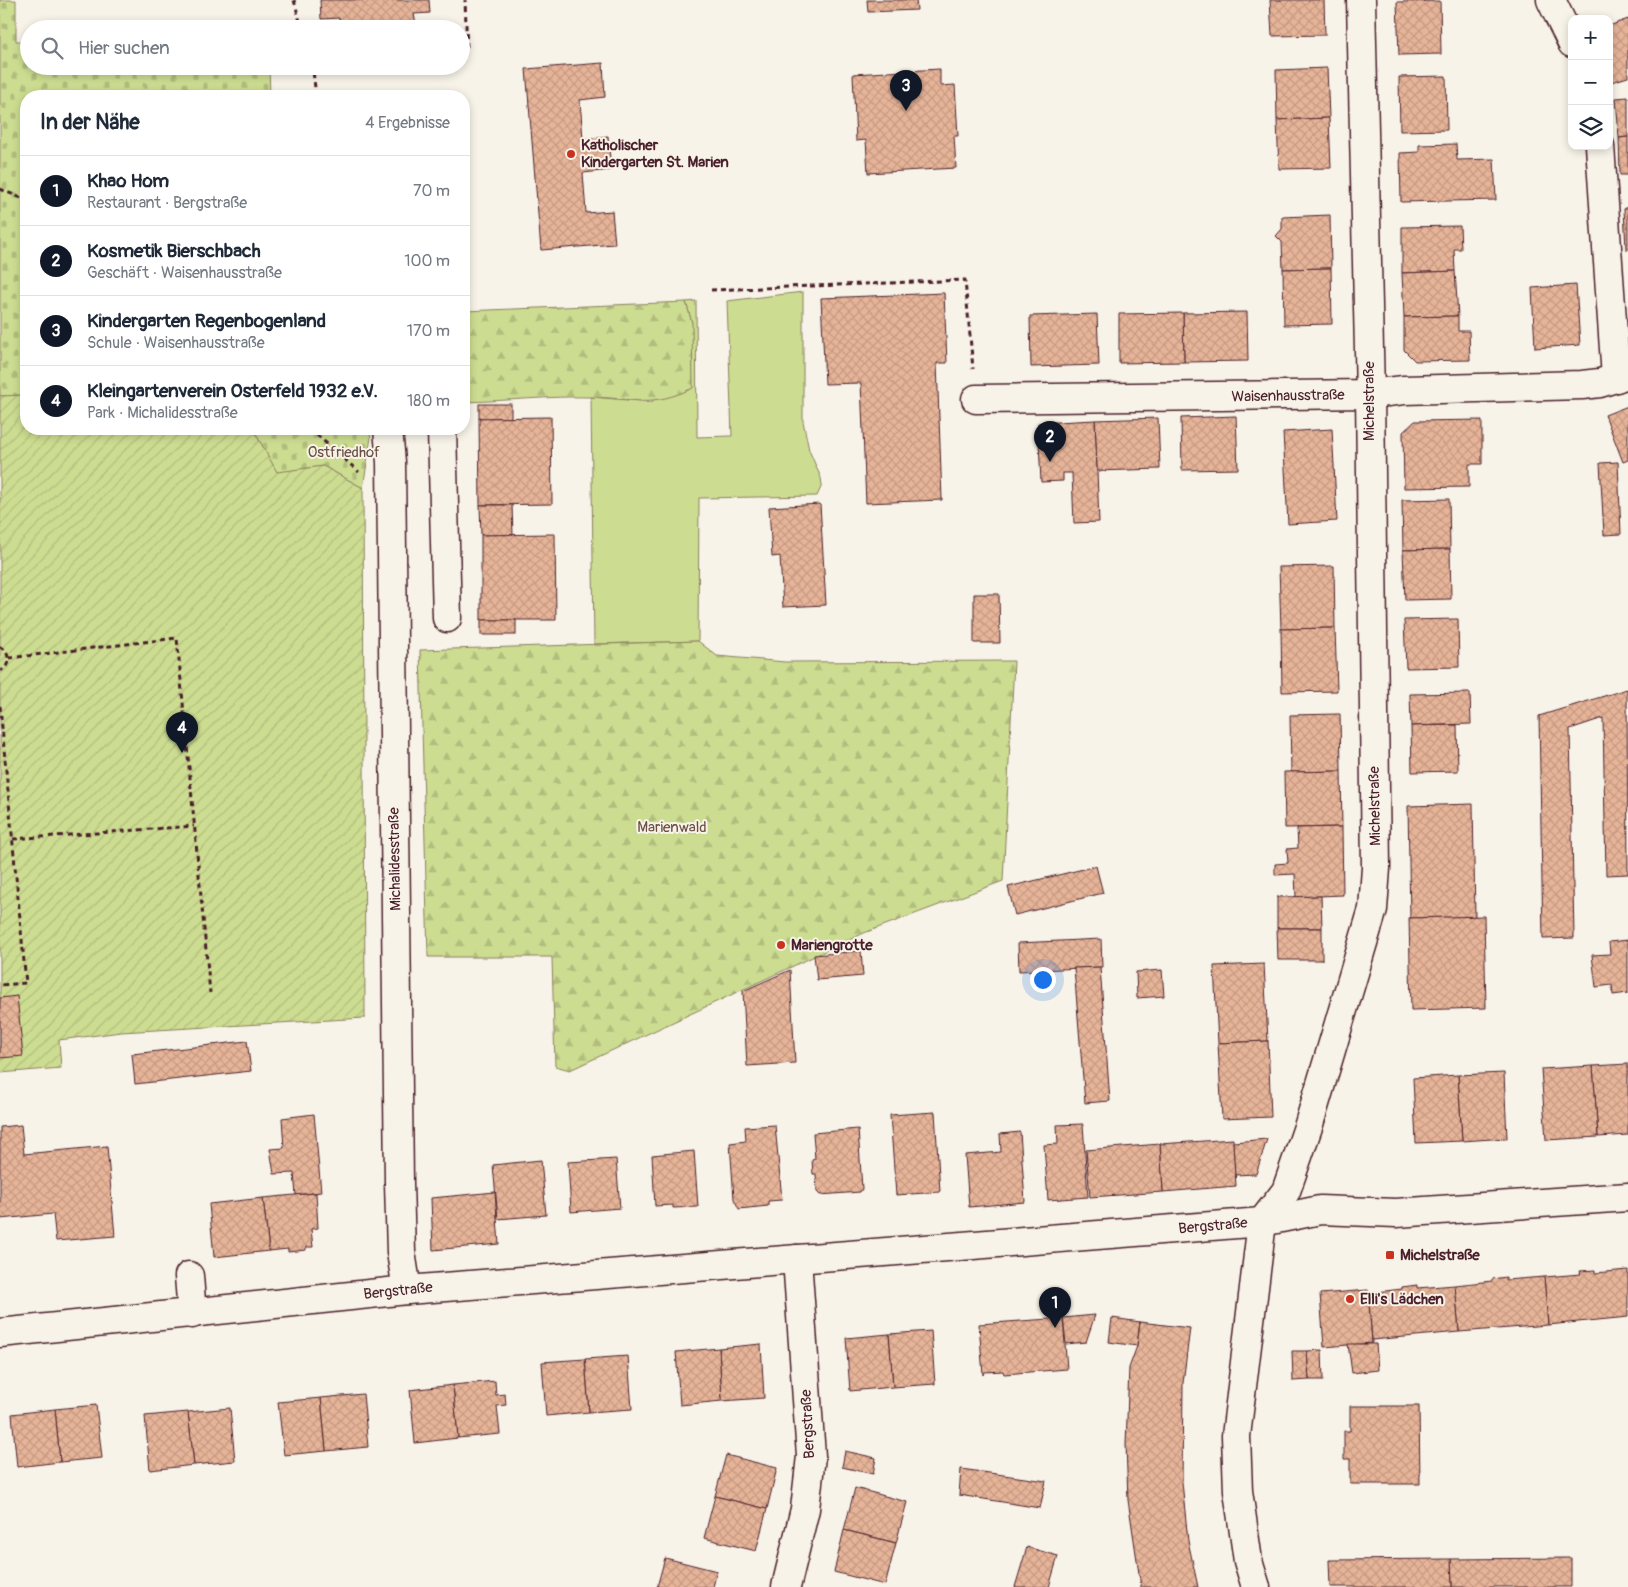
<!DOCTYPE html>
<html lang="de">
<meta charset="utf-8">
<style>
body{margin:0;font-family:Pangolin,sans-serif;background:#f2f2f3;color:#1f2937}
.controls{position:absolute;right:15px;top:15px;display:grid;overflow:hidden;border-radius:10px;box-shadow:0 2px 8px #0003}
.controls button{width:45px;height:45px;display:grid;place-items:center;padding:0;border:0;border-bottom:1px solid #e0e1e3;background:#fff;color:#1f2937;font:25px sans-serif}
.you{position:absolute;left:1042px;top:979px;width:18px;height:18px;margin:-12px;border:4px solid #fff;border-radius:50%;background:#1a73e8;box-shadow:0 0 0 8px #1a73e833}
.badge{display:grid;place-items:center;width:32px;height:32px;border-radius:50%;background:#111827;color:#fff;font-size:16px;font-weight:700}
.pin{position:absolute;translate:-50% -41px;filter:drop-shadow(0 1px 2px #0008)}
.pin::after{content:'';position:absolute;top:26px;width:18px;height:15px;background:inherit;clip-path:polygon(0 0,100% 0,50% 100%)}
.list{margin:0;padding:0;list-style:none}
h2{display:flex;justify-content:space-between;align-items:center;height:65px;margin:0;padding:0 20px;font-size:21px}
h2 small{font-size:16px;font-weight:400;color:#747a83}
.list li{display:grid;grid-template-columns:32px 1fr auto;gap:15px;align-items:center;box-sizing:border-box;height:70px;padding:0 20px;border-top:1px solid #e0e1e3}
.list b{display:block;font-size:19px;white-space:nowrap}
.list p{margin:0;font-size:16px;white-space:nowrap;color:#747a83}
.list em{font-size:16px;font-style:normal;color:#747a83}
.icon{flex:none;width:28px;height:28px;fill:none;stroke:currentColor;stroke-width:2;stroke-linecap:round;stroke-linejoin:round}
.map{position:relative;flex:none;width:1628px;height:1587px;overflow:hidden}
.search{position:absolute;background:#fff;box-shadow:0 2px 8px #0003;left:20px;top:20px;width:450px;height:55px;display:flex;align-items:center;gap:12px;box-sizing:border-box;padding:0 18px;border-radius:28px;color:#747a83;font-size:19px}
.panel{position:absolute;background:#fff;box-shadow:0 2px 8px #0003;left:20px;top:90px;width:450px;height:345px;border-radius:20px}
.map>svg:first-child{display:block}
</style>
<div class="map">
<svg width="1628" height="1587" viewBox="0 0 1628 1587">
<defs>
<pattern id="forest-firs" width="22" height="20" patternUnits="userSpaceOnUse" patternTransform="scale(1.25)"><rect width="22" height="20" fill="#ccdd91"/><path d="M5 1l3.5 6h-7zM16 11l3.5 6h-7z" fill="#b1bd7d"/></pattern>
<pattern id="cemetery-stones" width="16" height="16" patternUnits="userSpaceOnUse" patternTransform="scale(1.25)"><rect width="16" height="16" fill="#ccdd91"/><path d="M2 7V4a2 2 0 0 1 4 0v3zM10 15v-3a2 2 0 0 1 4 0v3z" fill="#b1bd7d"/></pattern>
<pattern id="garden-furrows" width="10" height="10" patternUnits="userSpaceOnUse" patternTransform="scale(1.25)"><rect width="10" height="10" fill="#ccdd91"/><path d="M-1 1l2-2M0 10L10 0M9 11l2-2" fill="none" stroke="#b1bd7d"/></pattern>
<pattern id="building-cross-hatch" width="8" height="8" patternUnits="userSpaceOnUse" patternTransform="scale(1.25)"><rect width="8" height="8" fill="#e6b498"/><path d="M0 0l8 8M0 8l8-8" fill="none" stroke="#c79a83"/></pattern>
</defs>
<rect width="100%" height="100%" fill="#f7f3e8"/>
<filter id="ink" filterUnits="userSpaceOnUse"><feTurbulence type="fractalNoise" baseFrequency=".02" numOctaves="2"/><feDisplacementMap in="SourceGraphic" scale="10" xChannelSelector="R" yChannelSelector="G"/><feConvolveMatrix kernelMatrix="1 2 1 2 8 2 1 2 1" color-interpolation-filters="sRGB"/></filter>
<g filter="url(#ink)">
<!-- grass -->
<polygon fill="#ccdd91" stroke="#8b7e5e" points="803,292 803,421 809,450 821,478 822,485 817,496 699,498 698,641 594,644 591,397 652,402 692,323 686,302 696,301 697,437 732,436 727,301"/>
<!-- forest -->
<g fill="url(#forest-firs)" stroke="#8b7e5e">
<path d="M686,302L692,323L693,388C651,408 634,398 591,397C549,396 506,401 464,402V311Z"/>
<polygon points="698,641 717,656 785,662 1014,661 1003,881 864,933 570,1070 555,1066 552,957 428,957 420,650"/>
</g>
<!-- cemetery -->
<g fill="url(#cemetery-stones)" stroke="#8b7e5e">
<polygon points="0,0 16,0 16,41 29,41 29,66 269,66 270,96 26,96 26,395 0,396"/>
<polygon points="253,429 368,429 371,437 363,488 323,466 277,473"/>
</g>
<!-- garden -->
<polygon fill="url(#garden-furrows)" stroke="#8b7e5e" points="26,395 26,429 253,429 277,472 323,466 363,488 365,1018 121,1032 59,1040 61,1068 0,1073 0,396"/>
<!-- building -->
<g fill="url(#building-cross-hatch)" stroke="#4a1f2b">
<polygon points="320,0 429,0 430,13 414,14 416,24 342,28 339,18 321,19"/>
<polygon points="867,0 916,0 917,10 868,12"/>
<polygon points="1270,0 1324,0 1325,35 1272,36"/>
<polygon points="1440,1 1441,54 1399,55 1397,2"/>
<polygon points="1628,19 1628,77 1611,82 1609,26"/>
<polygon points="603,63 605,97 580,100 583,139 608,136 611,170 583,173 586,213 612,211 615,244 541,250 526,69"/>
<polygon points="1327,68 1329,118 1277,120 1276,70"/>
<polygon points="940,69 940,86 955,85 958,136 954,136 956,168 868,173 866,140 856,141 853,74"/>
<polygon points="1446,76 1447,130 1400,131 1399,77"/>
<polygon points="1628,97 1628,137 1619,138 1616,98"/>
<polygon points="1329,118 1331,168 1279,169 1277,120"/>
<polygon points="1628,137 1628,175 1620,175 1619,138"/>
<polygon points="1456,144 1457,160 1494,159 1496,200 1401,202 1400,153 1419,152 1419,145"/>
<polygon points="1628,207 1628,250 1626,250 1624,209"/>
<polygon points="1330,215 1331,268 1283,269 1282,242 1276,236 1282,229 1282,217"/>
<polygon points="1460,226 1461,249 1454,249 1455,271 1402,273 1402,227"/>
<polygon points="1331,268 1332,324 1284,325 1283,269"/>
<polygon points="1455,271 1458,316 1404,317 1402,273"/>
<polygon points="1576,285 1580,345 1535,348 1532,288"/>
<polygon points="944,293 947,363 937,363 942,500 866,503 861,383 825,384 821,298"/>
<polygon points="1247,312 1248,361 1184,362 1183,313"/>
<polygon points="1183,313 1184,362 1119,363 1119,314"/>
<polygon points="1097,314 1099,365 1031,367 1030,316"/>
<polygon points="1458,316 1458,331 1469,331 1470,360 1415,361 1404,350 1404,317"/>
<rect x="479" y="404" width="32" height="14"/>
<polygon points="1628,406 1628,460 1623,462 1605,415"/>
<polygon points="1236,416 1238,469 1182,470 1181,418"/>
<polygon points="551,417 552,504 480,505 479,418"/>
<polygon points="1158,418 1160,469 1097,471 1095,420"/>
<polygon points="1095,420 1099,522 1074,523 1072,473 1063,473 1063,481 1041,482 1038,423"/>
<polygon points="1482,420 1482,464 1469,464 1469,487 1404,488 1403,432 1415,421"/>
<polygon points="1332,429 1337,521 1288,524 1283,432"/>
<polygon points="1618,462 1621,534 1604,535 1600,463"/>
<polygon points="1449,499 1450,549 1403,550 1402,500"/>
<polygon points="820,504 826,605 783,607 780,556 772,557 769,507"/>
<polygon points="480,505 512,505 513,535 481,535"/>
<polygon points="555,534 556,620 481,620 481,535"/>
<polygon points="1450,549 1451,599 1405,600 1403,550"/>
<polygon points="1334,566 1335,628 1281,629 1279,567"/>
<polygon points="974,594 999,594 1000,643 974,643"/>
<polygon points="1458,619 1459,667 1406,668 1404,620"/>
<rect x="481" y="620" width="35" height="15"/>
<polygon points="1335,628 1337,691 1282,692 1281,629"/>
<polygon points="1627,689 1628,874 1606,875 1603,718 1570,729 1574,938 1543,939 1539,716"/>
<polygon points="1470,693 1471,724 1411,726 1410,694"/>
<polygon points="1340,714 1341,771 1291,772 1290,715"/>
<polygon points="1457,725 1458,771 1412,772 1411,726"/>
<polygon points="1341,771 1342,827 1285,828 1284,772"/>
<polygon points="1473,804 1475,917 1410,918 1408,806"/>
<polygon points="1342,827 1343,895 1296,897 1295,874 1275,875 1275,864 1288,863 1287,849 1298,848 1297,828"/>
<polygon points="1096,866 1103,893 1015,915 1008,887"/>
<polygon points="1321,896 1322,928 1277,928 1277,897"/>
<polygon points="1484,916 1486,1008 1411,1010 1409,918"/>
<polygon points="1277,928 1322,928 1322,960 1278,960"/>
<polygon points="1101,939 1102,967 1019,971 1018,943"/>
<polygon points="1628,940 1628,993 1613,995 1612,985 1596,987 1592,955 1610,954 1609,942"/>
<polygon points="861,951 863,976 817,980 814,955"/>
<polygon points="1264,964 1268,1041 1218,1043 1214,966"/>
<polygon points="1100,967 1110,1101 1085,1103 1074,968"/>
<polygon points="790,970 795,1063 747,1066 743,991"/>
<polygon points="1162,970 1164,996 1137,998 1136,972"/>
<polygon points="17,996 23,1056 0,1058 0,998"/>
<polygon points="247,1041 251,1071 135,1084 132,1054"/>
<polygon points="1268,1041 1271,1117 1222,1119 1218,1043"/>
<polygon points="1628,1064 1628,1135 1598,1137 1593,1066"/>
<polygon points="1593,1066 1598,1137 1546,1140 1541,1069"/>
<polygon points="1504,1073 1507,1138 1462,1141 1458,1075"/>
<polygon points="1458,1075 1462,1141 1416,1143 1413,1078"/>
<polygon points="935,1112 940,1192 896,1195 890,1115"/>
<polygon points="314,1114 321,1192 296,1195 294,1173 274,1174 270,1149 284,1148 282,1118"/>
<polygon points="1083,1124 1088,1197 1048,1200 1044,1145 1058,1144 1057,1125"/>
<polygon points="21,1125 24,1154 107,1146 115,1236 56,1241 53,1214 0,1219 0,1127"/>
<polygon points="775,1125 782,1200 768,1201 768,1206 739,1209 734,1199 730,1143 746,1141 745,1127"/>
<polygon points="858,1129 862,1189 860,1192 820,1195 817,1192 816,1174 813,1174 812,1160 815,1159 813,1133"/>
<polygon points="1020,1132 1025,1202 969,1207 965,1155 1001,1152 1000,1134"/>
<polygon points="1233,1139 1236,1186 1163,1192 1160,1144"/>
<polygon points="1267,1139 1256,1174 1235,1175 1233,1142"/>
<polygon points="1160,1144 1163,1192 1090,1197 1086,1150"/>
<polygon points="694,1151 698,1207 673,1208 673,1205 655,1206 652,1155"/>
<polygon points="616,1159 620,1208 571,1212 568,1162"/>
<polygon points="541,1160 546,1215 498,1219 493,1165"/>
<polygon points="495,1192 499,1244 433,1250 431,1198"/>
<polygon points="316,1193 318,1228 311,1229 313,1247 306,1247 306,1250 288,1252 288,1249 269,1251 263,1198"/>
<polygon points="263,1198 269,1251 214,1257 209,1204"/>
<polygon points="1595,1270 1595,1273 1628,1270 1628,1317 1548,1325 1544,1277 1581,1274 1580,1271"/>
<polygon points="1506,1277 1506,1280 1544,1277 1548,1325 1459,1332 1455,1285 1492,1281 1492,1279"/>
<polygon points="1417,1285 1417,1288 1455,1285 1459,1332 1372,1340 1368,1293 1402,1289 1402,1287"/>
<polygon points="1368,1290 1372,1343 1324,1347 1320,1294"/>
<polygon points="1095,1315 1086,1342 1066,1344 1063,1318"/>
<polygon points="1063,1318 1067,1369 1004,1374 1003,1371 984,1372 983,1375 979,1324"/>
<polygon points="1112,1318 1140,1322 1137,1346 1109,1342"/>
<polygon points="1140,1322 1190,1328 1183,1383 1182,1482 1188,1541 1198,1587 1141,1587 1128,1500 1126,1444 1129,1368 1137,1346"/>
<polygon points="931,1331 935,1384 893,1387 889,1334"/>
<polygon points="889,1334 893,1387 850,1391 846,1338"/>
<polygon points="761,1344 764,1398 722,1401 719,1348"/>
<polygon points="1348,1344 1376,1344 1378,1370 1352,1373"/>
<polygon points="719,1348 722,1401 680,1405 676,1352"/>
<polygon points="1322,1350 1323,1380 1309,1380 1307,1351"/>
<polygon points="1292,1351 1307,1351 1309,1380 1293,1381"/>
<polygon points="628,1356 632,1409 589,1412 585,1359"/>
<polygon points="585,1359 589,1412 546,1416 542,1362"/>
<polygon points="495,1381 496,1395 505,1394 506,1405 497,1406 500,1434 458,1438 453,1385"/>
<polygon points="453,1385 458,1438 415,1443 410,1390"/>
<polygon points="363,1394 368,1447 326,1451 321,1398"/>
<polygon points="321,1398 326,1451 284,1455 278,1402"/>
<polygon points="96,1405 102,1458 60,1462 55,1409"/>
<polygon points="1350,1406 1419,1406 1420,1484 1350,1484 1350,1459 1344,1459 1344,1431 1350,1431"/>
<polygon points="230,1408 235,1461 194,1465 188,1412"/>
<polygon points="55,1409 60,1462 17,1467 12,1414"/>
<polygon points="188,1412 194,1465 150,1470 145,1416"/>
<polygon points="845,1451 876,1458 873,1474 842,1467"/>
<polygon points="726,1455 777,1468 767,1509 715,1496"/>
<polygon points="961,1469 1046,1481 1040,1508 959,1495"/>
<polygon points="855,1488 907,1502 896,1543 844,1530"/>
<polygon points="715,1496 767,1509 756,1551 704,1538"/>
<polygon points="844,1530 896,1543 885,1585 834,1572"/>
<polygon points="1027,1547 1058,1556 1049,1587 1015,1587"/>
<polygon points="665,1558 717,1571 713,1587 657,1587"/>
<polygon points="1571,1558 1571,1587 1452,1587 1451,1559"/>
<polygon points="1451,1559 1452,1587 1330,1587 1329,1560"/>
</g>
<g fill="none" stroke-linecap="round" stroke-linejoin="round">
<!-- minor casing -->
<g stroke="#4a1f2b" stroke-width="31">
<g id="minor">
<polyline points="1551,0 1572,43"/>
<polyline points="1600,146 1616,378"/>
<polyline points="976,399 1370,394 1404,390 1582,385 1600,383 1628,374"/>
<polyline points="388,429 391,462 399,1183 401,1252 407,1290"/>
<polyline points="442,429 447,618"/>
<polyline points="189,1276 192,1314"/>
<polyline points="0,1333 407,1290 1262,1222 1320,1210 1396,1213 1628,1197"/>
<polyline points="786,1587 805,1509 811,1456 797,1259"/>
<polyline points="1256,1587 1248,1561 1238,1491 1236,1436 1262,1222 1286,1191 1309,1124 1373,909 1376,868 1370,394 1361,0"/>
</g>
</g>
<!-- path -->
<g stroke="#4a1f2b" stroke-width="3" stroke-dasharray="5 4" stroke-linecap="butt">
<polyline points="294,0 302,29"/>
<polyline points="461,51 467,50 465,0"/>
<polyline points="316,96 313,71 349,66"/>
<polyline points="0,189 26,200"/>
<polyline points="711,290 965,280 973,369"/>
<polyline points="310,429 359,472"/>
<path d="M0,647C11,653 11,666 0,671"/>
<polyline points="9,658 177,638 210,993"/>
<polyline points="0,706 26,983 0,985"/>
<polyline points="13,839 194,826"/>
</g>
<!-- minor -->
<use href="#minor" stroke="#f7f3e8" stroke-width="28"/>
</g>
</g>
<!-- markers -->
<g fill="#c8321e" stroke="#f7f3e8" stroke-width="2">
<circle cx="571" cy="154" r="5"/>
<circle cx="781" cy="945" r="5"/>
<rect x="1385" y="1250" width="10" height="10" rx="2.5"/>
<circle cx="1350" cy="1299" r="5"/>
</g>
<g text-anchor="middle" dominant-baseline="central" stroke-width="4" stroke-linejoin="round" paint-order="stroke">
<!-- poi labels -->
<g font-size="15" font-weight="bold" fill="#4a1f2b" stroke="#f7f3e8" text-anchor="start">
<text x="581" y="145">Katholischer<tspan x="581" dy="17">Kindergarten St. Marien</tspan></text>
<text x="791" y="945">Mariengrotte</text>
<text x="1400" y="1255">Michelstraße</text>
<text x="1360" y="1299">Elli's Lädchen</text>
</g>
<!-- street labels -->
<g font-size="15" fill="#4a1f2b" stroke="#f7f3e8">
<text transform="translate(1288 396) rotate(-1)">Waisenhausstraße</text>
<text transform="translate(1369 401) rotate(-90)">Michelstraße</text>
<text transform="translate(1375 806) rotate(-91)">Michelstraße</text>
<text transform="translate(395 859) rotate(-91)">Michalidesstraße</text>
<text transform="translate(1213 1226) rotate(-5)">Bergstraße</text>
<text transform="translate(398 1291) rotate(-6)">Bergstraße</text>
<text transform="translate(808 1424) rotate(-93)">Bergstraße</text>
</g>
<!-- park labels -->
<g font-size="15" fill="#6a4e44" stroke="#f7f3e8">
<text x="344" y="452">Ostfriedhof</text>
<text x="672" y="827">Marienwald</text>
</g>
</g>
</svg>
<div class="controls">
<button>+</button>
<button>−</button>
<button><svg class="icon" aria-label="layers" viewBox="0 0 24 24"><path d="M12 4l9 5-9 5-9-5zM3 14l9 5 9-5"/></svg></button>
</div>
<div class="you"></div>
<div class="pin badge" style="left:1055px;top:1328px">1</div>
<div class="pin badge" style="left:1050px;top:462px">2</div>
<div class="pin badge" style="left:906px;top:111px">3</div>
<div class="pin badge" style="left:182px;top:753px">4</div>
<div class="search"><svg class="icon" aria-label="search" viewBox="0 0 24 24"><circle cx="10" cy="10" r="6"/><path d="M15 15l6 6"/></svg>Hier suchen</div>
<section class="panel">
<h2>In der Nähe<small>4 Ergebnisse</small></h2>
<ul class="list">
<li><span class="badge">1</span><div><b>Khao Hom</b><p>Restaurant · Bergstraße</p></div><em>70 m</em></li>
<li><span class="badge">2</span><div><b>Kosmetik Bierschbach</b><p>Geschäft · Waisenhausstraße</p></div><em>100 m</em></li>
<li><span class="badge">3</span><div><b>Kindergarten Regenbogenland</b><p>Schule · Waisenhausstraße</p></div><em>170 m</em></li>
<li><span class="badge">4</span><div><b>Kleingartenverein Osterfeld 1932 e.V.</b><p>Park · Michalidesstraße</p></div><em>180 m</em></li>
</ul>
</section>
</div>
